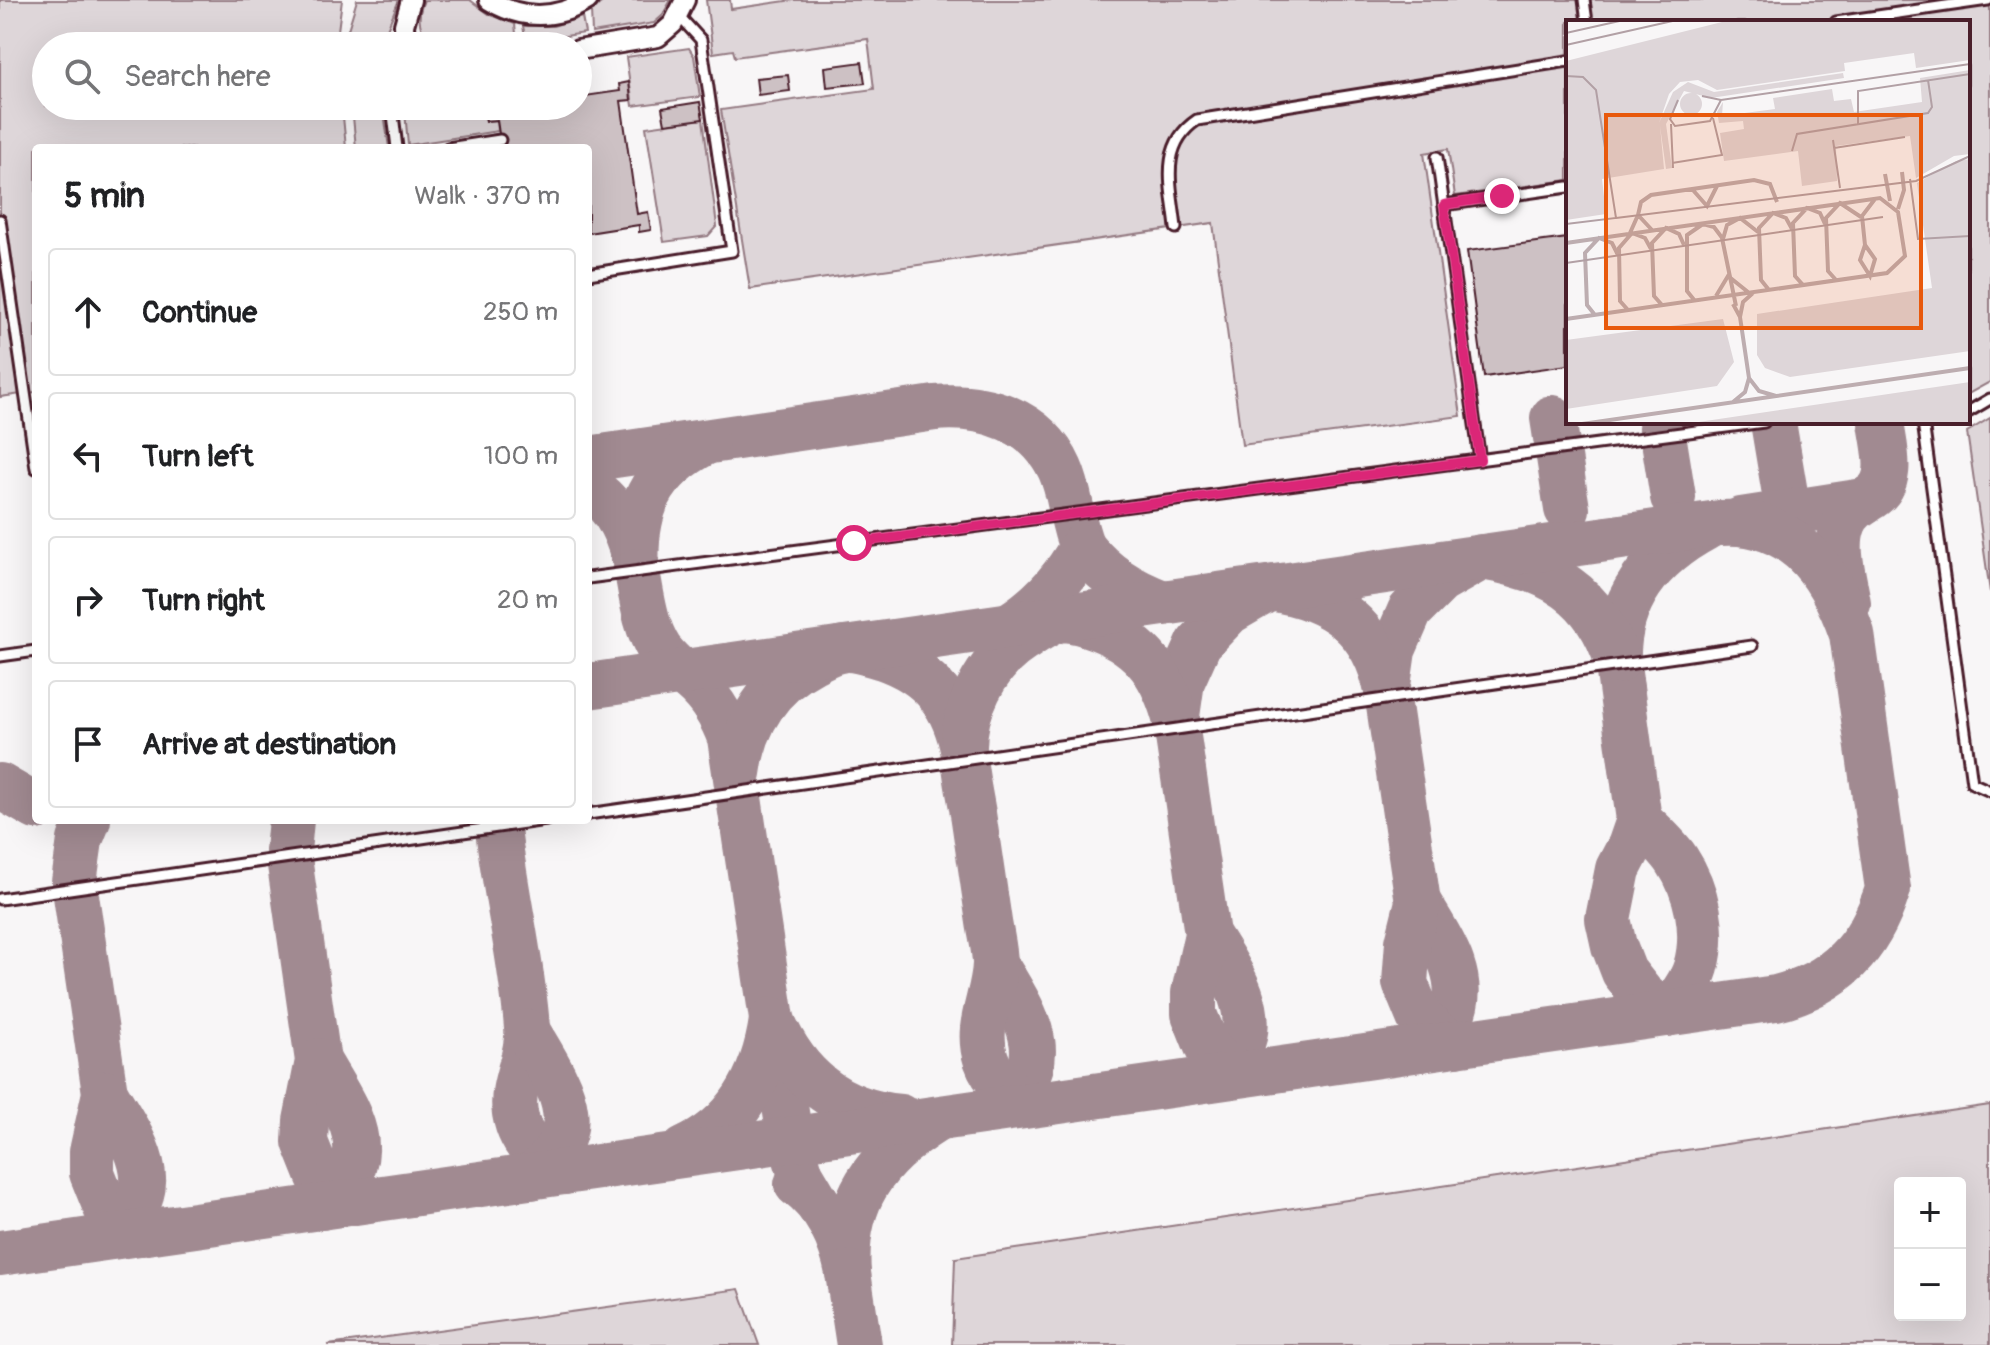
<!DOCTYPE html>
<meta charset="utf-8">
<style>
body{margin:0;font-family:Pangolin,sans-serif;background:#f6f6f6;color:#202124}
.controls{position:absolute;right:24px;bottom:24px;display:grid;overflow:hidden;border-radius:8px;box-shadow:0 8px 32px #0002}
.controls button{width:72px;height:72px;display:grid;place-items:center;padding:0;border:0;border-bottom:2px solid #e0e0e0;background:#fff;color:#202124;font:40px sans-serif}
.stop{position:absolute;width:24px;height:24px;margin:-18px;border:6px solid #db2777;border-radius:50%;background:#fff}
.stop.end{background:#db2777;border-color:#fff;box-shadow:0 2px 8px #0008}
.list{margin:0;padding:0;list-style:none}
h2{display:flex;justify-content:space-between;align-items:center;height:104px;margin:0;padding:0 32px;font-size:34px}
h2 small{font-size:26px;font-weight:400;color:#757577}
.list li{display:grid;grid-template-columns:52px 1fr auto;gap:24px;align-items:center;box-sizing:border-box;height:128px;margin:0 16px 16px;padding:0 16px;border:2px solid #e0e0e0;border-radius:8px}
.list b{display:block;font-size:30px;white-space:nowrap}
.list em{font-size:26px;font-style:normal;color:#757577}
.icon{flex:none;width:44px;height:44px;fill:none;stroke:currentColor;stroke-width:2;stroke-linecap:round;stroke-linejoin:round}
.map{position:relative;flex:none;width:1990px;height:1345px;overflow:hidden}
.search{position:absolute;background:#fff;box-shadow:0 8px 32px #0002;left:32px;top:32px;width:560px;height:88px;display:flex;align-items:center;gap:20px;box-sizing:border-box;padding:0 28px;border-radius:44px;color:#757577;font-size:30px}
.panel{position:absolute;background:#fff;box-shadow:0 8px 32px #0002;left:32px;top:144px;width:560px;height:680px;border-radius:8px}
.map>svg:first-child{display:block}
</style>
<div class="map">
<svg width="1990" height="1345" viewBox="0 0 1990 1345">
<rect width="100%" height="100%" fill="#f8f6f7"/>
<filter id="ink" filterUnits="userSpaceOnUse"><feTurbulence type="fractalNoise" baseFrequency=".0125" numOctaves="2"/><feDisplacementMap in="SourceGraphic" scale="16" xChannelSelector="R" yChannelSelector="G"/><feConvolveMatrix kernelMatrix="1 2 1 2 8 2 1 2 1" color-interpolation-filters="sRGB"/></filter>
<g filter="url(#ink)">
<!-- green -->
<g fill="#ded6d9" stroke="#947a82" stroke-width="2" fill-rule="evenodd">
<polygon points="0,0 342,0 336,46 46,46 46,106 342,106 346,148 36,148 36,392 0,397"/>
<polygon points="357,0 399,0 380,46 343,46"/>
<path d="M424,0H470L489,14L515,24L517,44L433,46C419,32 416,18 424,0Z"/>
<polygon points="605,0 671,0 662,16 654,23 592,33 591,11"/>
<polygon points="706,0 730,0 731,9 793,0 1990,0 1990,382 1968,394 1968,22 1568,22 1568,180 1455,196 1448,149 1424,153 1461,416 1242,445 1213,223 750,289 721,110 874,89 868,39 735,57 733,50 713,53"/>
<polygon points="582,17 585,33 526,42 523,26 553,26"/>
<polygon points="689,48 694,56 700,97 633,106 626,57"/>
<polygon points="352,106 383,106 389,148 356,148"/>
<polygon points="398,106 483,106 486,121 497,120 498,131 408,145 405,111 398,112"/>
<polygon points="703,119 717,226 708,236 664,242 646,127"/>
<polygon points="1990,418 1990,592 1967,432"/>
<path d="M1990,1105V1345H952L955,1258ZM1900,1183H1960V1315H1900Z"/>
<polygon points="739,1289 759,1345 328,1345"/>
</g>
<g fill="none" stroke-linecap="round" stroke-linejoin="round">
<!-- taxiway -->
<g stroke="#a18a91" stroke-width="46">
<polyline points="1553,418 1567,509"/>
<polyline points="1661,422 1673,497"/>
<polyline points="1773,422 1793,541"/>
<path d="M588,459L935,408C985,404 1037,419 1060,469C1071,493 1071,521 1082,547"/>
<path d="M588,487C618,506 630,537 637,571C633,510 650,471 706,442"/>
<polyline points="1741,520 1864,501"/>
<path d="M637,571C642,598 645,627 660,650C669,662 681,672 692,681C711,697 722,716 730,738L790,1139L801,1175L820,1207"/>
<path d="M1848,603C1844,578 1834,547 1844,523C1849,510 1860,504 1871,497C1896,481 1884,447 1881,422"/>
<path d="M1010,625C1042,605 1064,580 1082,547C1105,575 1129,590 1163,603"/>
<path d="M738,773C744,724 769,684 813,661C823,656 836,649 847,649C859,649 872,654 883,657C932,674 955,705 964,754"/>
<polyline points="0,786 36,807"/>
<polyline points="88,820 80,840 74,882 105,1093 92,1152 92,1173 106,1208 122,1224 141,1233"/>
<polyline points="291,820 288,851 318,1061 306,1121 305,1142 319,1177 335,1192 353,1202"/>
<path d="M497,820C504,890 522,958 527,1028C530,1056 510,1084 515,1113C520,1143 539,1160 564,1172"/>
<path d="M1639,820C1652,832 1667,845 1677,860C1697,890 1706,932 1696,967C1691,984 1678,1000 1667,1014L1643,996L1624,972L1614,946L1608,919L1618,869L1630,846L1639,820L1618,665C1615,602 1651,557 1705,528"/>
<path d="M1418,902C1437,934 1470,977 1451,1017C1445,1030 1431,1040 1421,1049"/>
<path d="M1207,934C1226,965 1259,1009 1240,1048C1234,1061 1220,1071 1209,1079"/>
<path d="M995,964C1027,1017 1060,1062 998,1109"/>
<path d="M528,1032C559,1085 593,1129 531,1177"/>
<path d="M1456,1044L1435,1033L1419,1017L1405,983L1408,942L1418,902L1387,692L1393,650L1410,611L1440,581L1482,557C1550,568 1596,593 1617,661"/>
<path d="M318,1061C350,1115 383,1157 322,1207"/>
<path d="M1243,1074L1224,1065L1208,1049L1194,1014V993L1207,934L1176,723L1182,681L1199,643L1229,612L1270,588C1334,598 1374,626 1387,691"/>
<path d="M105,1093C137,1146 170,1190 109,1237"/>
<path d="M1031,1104C1010,1094 994,1082 986,1059C975,1025 994,997 995,964C995,951 991,935 989,922C984,888 979,854 974,820C971,799 965,776 964,754C962,711 985,664 1022,640C1055,618 1060,613 1099,628C1145,646 1164,676 1176,722"/>
<path d="M684,1150C739,1125 764,1077 772,1020C796,1077 837,1111 900,1117"/>
<path d="M797,1184C826,1205 842,1240 848,1273C843,1201 875,1158 934,1121"/>
<path d="M0,1253L1776,998C1836,983 1869,948 1888,889L1852,634C1829,567 1789,514 1711,524L588,686"/>
<polyline points="848,1273 859,1345"/>
</g>
</g>
<!-- building -->
<g fill="#cdc1c4" stroke="#4a1f2b" stroke-width="2">
<polygon points="862,62 865,83 827,87 825,67"/>
<polygon points="788,75 790,91 758,95 756,78"/>
<polygon points="629,82 631,100 621,101 637,214 648,212 651,230 639,232 639,225 588,233 588,148 501,148 497,120 486,121 483,106 495,106 495,109 517,106 578,106 578,97 620,91 619,84"/>
<polygon points="700,102 703,119 665,124 662,108"/>
<polygon points="1568,238 1568,365 1484,377 1467,251"/>
</g>
<g fill="none" stroke-linecap="round" stroke-linejoin="round">
<!-- service casing -->
<g stroke="#4a1f2b" stroke-width="15">
<g id="service">
<polyline points="1584,0 1587,22"/>
<polyline points="1836,22 1988,0"/>
<polyline points="392,106 397,148"/>
<polyline points="448,148 500,140"/>
<polyline points="1437,157 1480,460"/>
<polyline points="1444,205 1568,187"/>
<polyline points="0,220 36,468"/>
<path d="M1176,228C1172,188 1158,146 1197,120L1568,61"/>
<polyline points="588,274 732,251 701,40 678,15"/>
<polyline points="1968,412 1990,399"/>
<polyline points="1923,422 1972,783 1990,791"/>
<polyline points="588,578 1764,422"/>
<polyline points="0,656 36,651"/>
<polyline points="588,814 1752,646"/>
<polyline points="0,899 546,820"/>
</g>
</g>
<!-- minor casing -->
<g stroke="#4a1f2b" stroke-width="24">
<g id="minor">
<path d="M489,0C521,20 556,20 588,0"/>
<polyline points="405,46 404,25 411,0"/>
<polyline points="578,50 658,37 673,24 685,0"/>
</g>
</g>
<!-- service -->
<use href="#service" stroke="#fff" stroke-width="9"/>
<!-- minor -->
<use href="#minor" stroke="#fff" stroke-width="18"/>
</g>
</g>
<g fill="none" stroke-linecap="round" stroke-linejoin="round" filter="url(#ink)">
<!-- route -->
<polyline stroke="#db2777" stroke-width="10" points="854,543 1480,460 1444,205 1502,196"/>
</g>
<!-- overview -->
<g transform="translate(1566 20)">
<rect width="404" height="404" fill="#f8f6f7"/>
<path d="M164,0H404V40L350,48L348,33L278,43L279,51L151,70L132,60L114,62L103,74L93,103L107,72L122,62L148,72L277,53L278,58L145,78L118,71L100,104L106,148L100,149L94,106L98,149L36,159L40,194L0,200V41ZM404,50V134L388,136L350,158L344,116L270,126L271,161L236,166L232,131L158,141L154,113L178,109L177,101L153,103L151,92L157,82L156,96L209,89L207,78L266,69L268,81L285,79L288,92L356,82L354,58ZM114 84a11 11 0 1 1 22 0a11 11 0 1 1-22 0ZM404,139V331L224,357L199,348L191,335V294L366,268L351,163L390,141ZM157,299L168,342L151,366L0,389V320ZM404,362V404H119Z" fill="#ded6d9"/>
<path fill="none" stroke="#bdadb0" stroke-width="4" d="M319,154L324,181M126,169L141,186L151,166M332,189L338,170L336,152M72,195L75,182L85,175L188,160L204,164L211,182M64,213L72,195L86,210M156,218L170,286M157,219L161,205L174,198L192,212M0,223L314,178L332,192L339,236L321,253L0,299M299,225L309,239L304,256L294,240L299,225L296,196L309,179M270,260L262,251L260,198L274,183L295,197M237,265L229,256L227,203L241,188L254,193L259,204M203,270L195,260L193,208L207,193L220,198L226,209M150,276L162,256L182,272M129,281L121,271V215L137,204L148,207L157,219M167,284L174,297L177,282L187,273M96,285L88,276L86,223L100,208L113,214L118,225M62,290L54,281L53,228L66,213L79,218L85,229M29,295L21,285L19,233L33,218L46,223L52,235M174,297L183,358M167,382L179,372L183,358L193,371L210,376M16,404L404,348"/>
<path fill="none" stroke="#b2a0a5" stroke-width="2" d="M0,13L58,0M0,25L111,0M0,56L17,57L30,70L50,198L0,204M136,76L155,80L404,44M112,80L104,99L109,106L144,101L155,80M105,104L107,148M292,104V71L404,54M267,120L274,168M268,128L339,117M226,131L231,114L362,93L366,87L362,60M106,143L156,135L147,98M344,159L352,219L404,216M50,198L350,161L404,136M0,243L317,197"/>
<path fill="#e8590c" fill-opacity="0.15" stroke="#e8590c" stroke-width="4" d="M40,95H355V308H40Z"/>
<rect width="404" height="404" fill="none" stroke="#4a1f2b" stroke-width="4"/>
</g>
</svg>
<div class="controls">
<button>+</button>
<button>−</button>
</div>
<div class="stop" style="left:854px;top:543px"></div>
<div class="stop end" style="left:1502px;top:196px"></div>
<div class="search"><svg class="icon" aria-label="search" viewBox="0 0 24 24"><circle cx="10" cy="10" r="6"/><path d="M15 15l6 6"/></svg>Search here</div>
<section class="panel">
<h2>5 min<small>Walk · 370 m</small></h2>
<ul class="list">
<li><svg class="icon" aria-label="ahead" viewBox="0 0 24 24"><path d="M12 20V5M6 11l6-6 6 6"/></svg><div><b>Continue</b></div><em>250 m</em></li>
<li><svg class="icon" aria-label="left" viewBox="0 0 24 24"><path d="M17 20v-9H6M10 6l-5 5 5 5"/></svg><div><b>Turn left</b></div><em>100 m</em></li>
<li><svg class="icon" aria-label="right" viewBox="0 0 24 24"><path d="M7 20v-9h11M14 6l5 5-5 5"/></svg><div><b>Turn right</b></div><em>20 m</em></li>
<li><svg class="icon" aria-label="arrive" viewBox="0 0 24 24"><path d="M6 21V4h12l-3 4 3 4H6"/></svg><div><b>Arrive at destination</b></div></li>
</ul>
</section>
</div>
